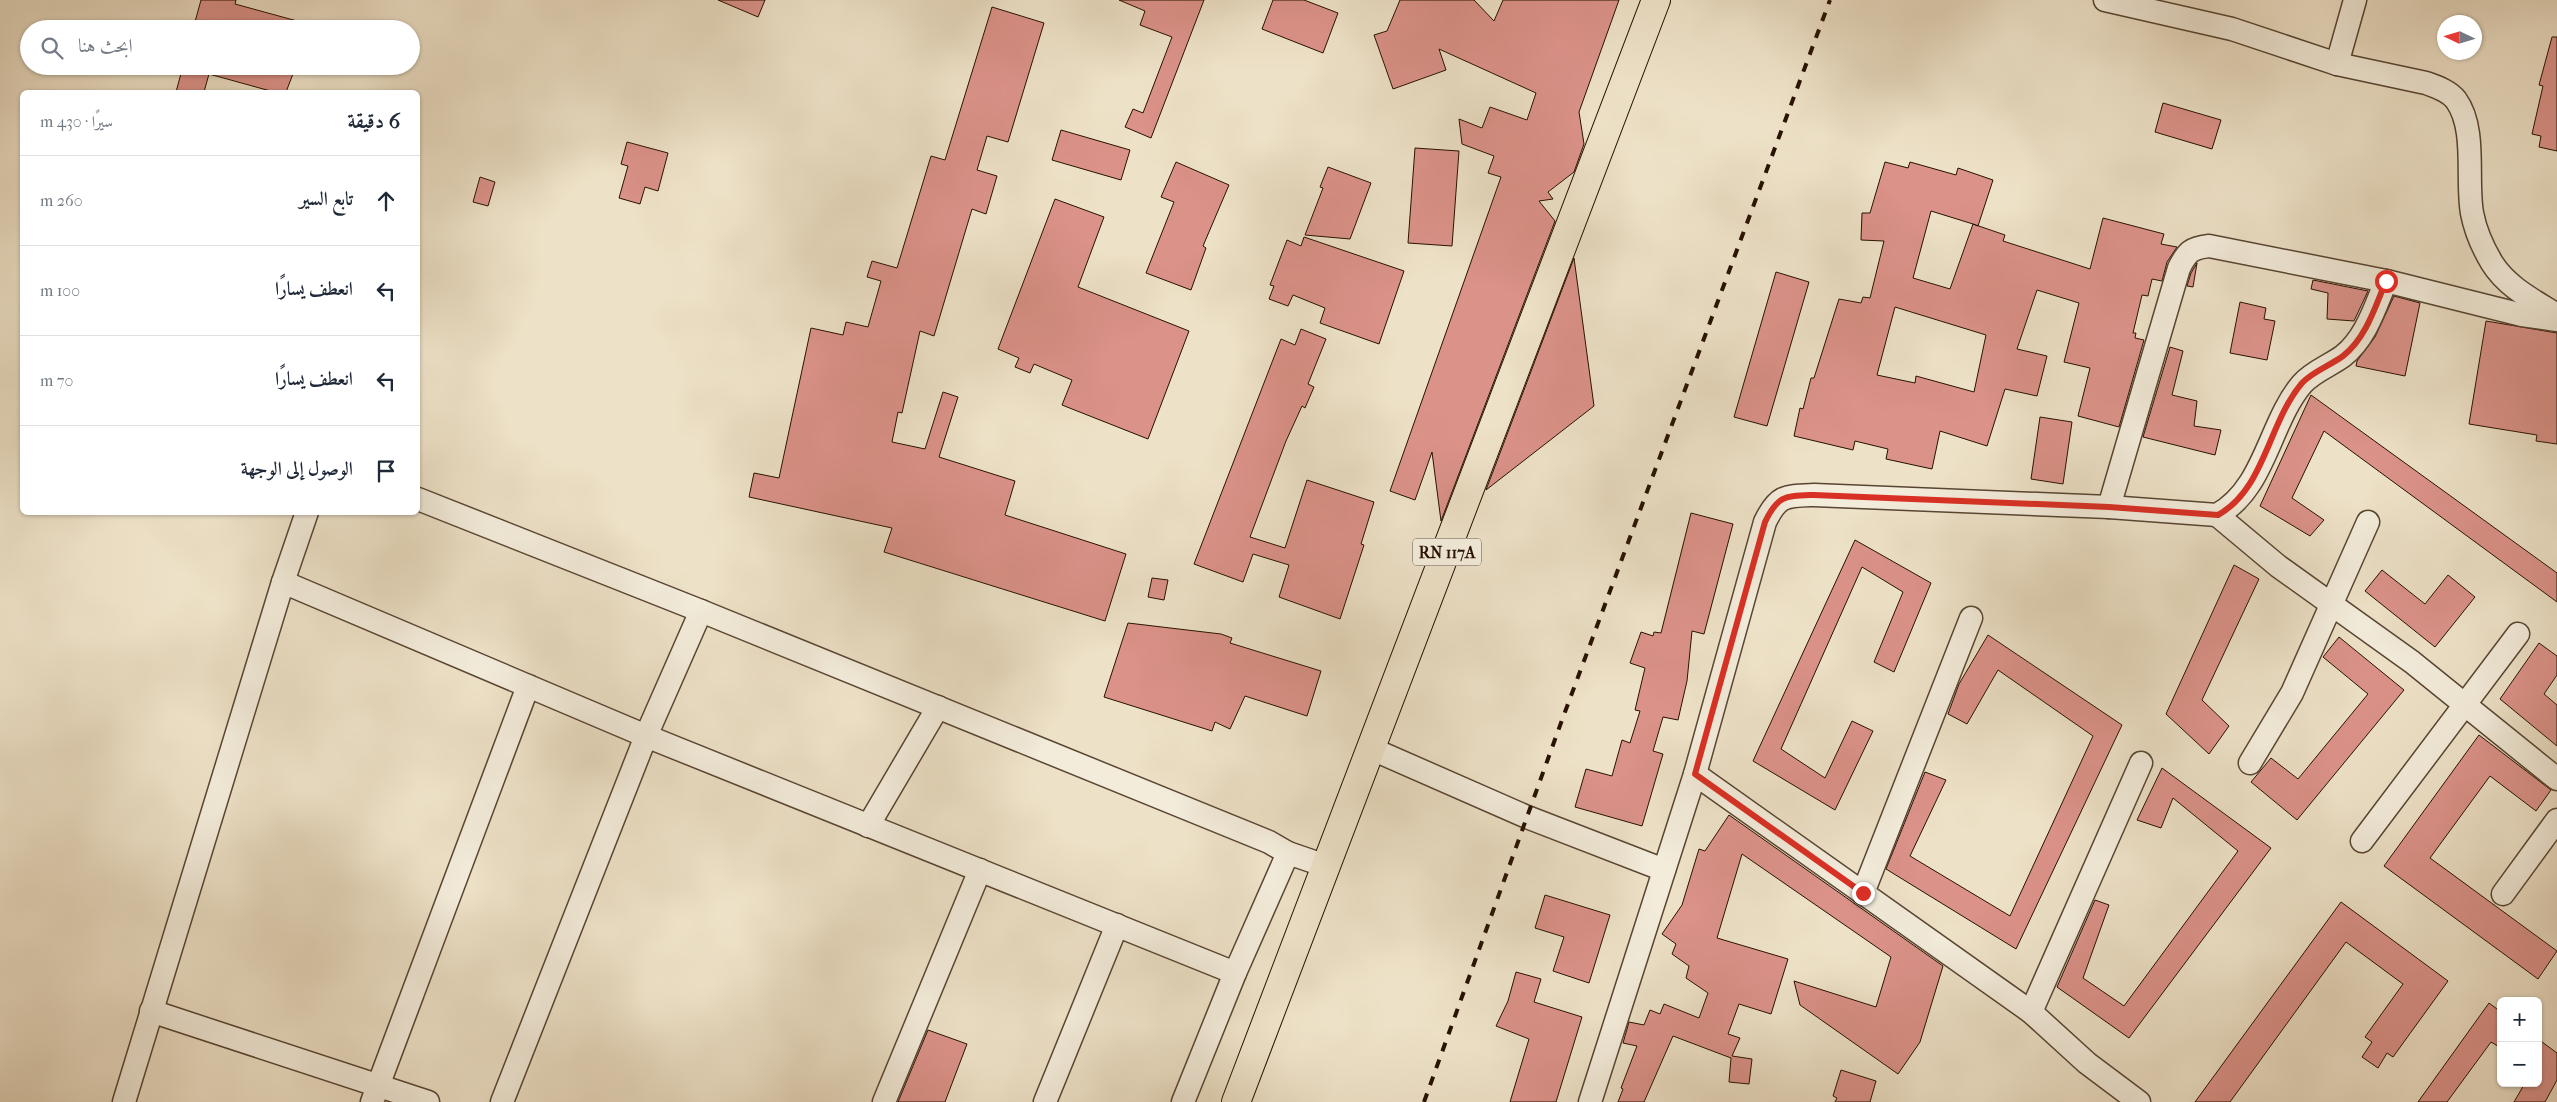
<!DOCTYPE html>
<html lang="ar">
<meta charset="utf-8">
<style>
body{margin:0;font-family:"IM FELL French Canon",Amiri,serif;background:#f6f6f7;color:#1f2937;direction:rtl}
.controls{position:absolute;right:15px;bottom:15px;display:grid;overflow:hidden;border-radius:8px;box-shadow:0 1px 4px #0004}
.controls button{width:45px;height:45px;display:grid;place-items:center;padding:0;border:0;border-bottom:1px solid #e0e1e3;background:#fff;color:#1f2937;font:25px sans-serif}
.compass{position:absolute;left:2437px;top:15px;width:45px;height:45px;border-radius:50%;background:#fff;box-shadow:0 1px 4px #0004;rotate:274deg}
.stop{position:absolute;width:15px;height:15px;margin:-11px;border:4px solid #d93025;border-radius:50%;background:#fff}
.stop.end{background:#d93025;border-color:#fff;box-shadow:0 1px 5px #0008}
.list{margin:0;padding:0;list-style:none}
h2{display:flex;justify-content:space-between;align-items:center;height:65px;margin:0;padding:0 20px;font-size:21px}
h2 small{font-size:16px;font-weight:400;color:#747a83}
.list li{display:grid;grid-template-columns:32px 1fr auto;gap:15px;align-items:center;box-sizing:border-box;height:90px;padding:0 20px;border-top:1px solid #e0e1e3}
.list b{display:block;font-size:19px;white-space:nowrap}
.list em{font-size:16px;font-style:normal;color:#747a83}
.icon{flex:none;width:28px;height:28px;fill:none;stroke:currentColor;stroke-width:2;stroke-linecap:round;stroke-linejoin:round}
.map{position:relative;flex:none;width:2557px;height:1102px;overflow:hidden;direction:ltr}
.search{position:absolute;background:#fff;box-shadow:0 1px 4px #0004;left:20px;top:20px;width:400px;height:55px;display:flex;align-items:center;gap:12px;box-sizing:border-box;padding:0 18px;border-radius:28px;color:#747a83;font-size:19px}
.panel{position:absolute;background:#fff;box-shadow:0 1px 4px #0004;left:20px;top:90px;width:400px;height:425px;border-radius:8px;direction:rtl}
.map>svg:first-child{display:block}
</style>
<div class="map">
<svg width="2557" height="1102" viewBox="0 0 2557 1102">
<rect width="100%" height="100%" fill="#ede1c7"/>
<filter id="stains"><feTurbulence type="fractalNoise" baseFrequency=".004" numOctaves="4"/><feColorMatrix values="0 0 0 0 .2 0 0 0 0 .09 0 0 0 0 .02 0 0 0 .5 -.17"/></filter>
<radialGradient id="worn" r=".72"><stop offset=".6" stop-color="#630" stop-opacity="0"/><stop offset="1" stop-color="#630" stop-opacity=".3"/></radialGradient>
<!-- building -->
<g fill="#db9289" stroke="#271101" fill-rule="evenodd">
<polygon points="201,0 236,0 235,4 308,24 307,29 193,29"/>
<polygon points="718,0 765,0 758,17"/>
<polygon points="1119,0 1204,0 1151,138 1125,127 1133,109 1143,113 1172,37 1140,25 1145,11"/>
<polygon points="1273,0 1304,0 1338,13 1323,53 1262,29"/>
<polygon points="1400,0 1474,0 1494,21 1503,0 1619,0 1579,112 1584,144 1574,172 1548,192 1553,199 1539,201 1555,221 1441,521 1432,452 1415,500 1390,491 1501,177 1488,173 1494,156 1462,144 1459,119 1482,128 1490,107 1527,120 1536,93 1439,49 1446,70 1393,89 1374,35 1387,31"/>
<polygon points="992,7 1044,23 1008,142 987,136 977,170 997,176 986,214 972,209 934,336 920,331 902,413 898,412 892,442 925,449 943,392 958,397 939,457 1015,481 1005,515 1126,554 1105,621 884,552 892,528 749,497 754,473 779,478 811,328 843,335 846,322 868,327 881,281 867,277 872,261 897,268 931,156 945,160"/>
<polygon points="2552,37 2557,37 2557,151 2539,147 2541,136 2532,134 2543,86 2539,85"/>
<polygon points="183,66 296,66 286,92 274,92 209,74 204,92 176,92"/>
<polygon points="2163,103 2221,120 2212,149 2155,132"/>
<polygon points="1061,130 1130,150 1121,180 1052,160"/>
<polygon points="627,142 668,153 658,191 645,187 640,204 619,198 628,166 621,164"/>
<polygon points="1415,148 1459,151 1452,246 1408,243"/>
<polygon points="1176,162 1229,185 1203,246 1206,248 1191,290 1146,273 1174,202 1161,197"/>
<path d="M1885,162L1908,168L1910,162L1956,175L1958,168L1993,180L1978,226L1973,224L2005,235L2003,241L2090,269L2103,218L2164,234L2161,244L2177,247L2167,262L2162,281L2152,279L2148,296L2142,295L2133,333H2136L2135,338L2144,340L2119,427L2078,416L2090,368L2064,362L2079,303L2037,290L2017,349L2047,356L2037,396L2005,389L1987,446L1940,431L1932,469L1886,459L1888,449L1855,441L1853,450L1794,436L1800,408L1803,409L1811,378H1814L1839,299L1861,303L1863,297L1870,298L1884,241L1861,240L1862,213H1870ZM1931,211L1973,224L1950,289L1913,278ZM1895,307L1986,335L1974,392L1916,376L1915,383L1877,375Z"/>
<polygon points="1328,167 1371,183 1350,239 1305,235 1323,188 1320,187"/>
<polygon points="480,177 495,182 488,206 473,202"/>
<polygon points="1055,199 1104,217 1078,287 1189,331 1148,439 1062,405 1072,380 1034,364 1030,373 1015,367 1019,358 998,349"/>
<polygon points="1304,237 1404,271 1379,344 1320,323 1325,308 1293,295 1288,306 1269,299 1274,286 1270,285 1287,240 1301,246"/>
<polygon points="1574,258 1594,406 1486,490"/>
<polygon points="2197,263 2193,287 2187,286 2191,273"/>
<polygon points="1776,272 1809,282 1767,426 1734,417"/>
<polygon points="2313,280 2368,291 2354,321 2327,319 2328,293 2311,289"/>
<polygon points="2394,296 2420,303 2405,376 2356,366 2357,361 2375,337"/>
<polygon points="2240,302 2266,308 2264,319 2275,321 2267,360 2230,353"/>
<polygon points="2486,321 2557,333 2557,444 2536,441 2537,435 2469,424"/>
<polygon points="1301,329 1326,339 1308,384 1314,387 1305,408 1302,406 1286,441 1250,537 1285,548 1307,480 1374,502 1361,544 1364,545 1340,619 1279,597 1289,565 1253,554 1243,582 1194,564 1281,339 1295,345"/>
<polygon points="2170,347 2183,351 2172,395 2197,401 2194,426 2221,430 2215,455 2143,437"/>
<polygon points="2311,395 2557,573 2557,602 2324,431 2292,498 2324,520 2310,536 2260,506"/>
<polygon points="2040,417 2072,422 2063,484 2031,479"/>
<polygon points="1691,513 1733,524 1704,634 1692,631 1687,681 1678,720 1663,717 1653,751 1663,754 1642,826 1575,807 1586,769 1612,776 1622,740 1630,743 1640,711 1635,710 1645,668 1630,663 1641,632 1653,636 1654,632 1661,633"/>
<polygon points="1855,540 1931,583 1894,672 1874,662 1903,592 1862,567 1781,749 1825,778 1852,721 1873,731 1835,810 1753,761"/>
<polygon points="2234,565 2259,579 2202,700 2229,726 2209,754 2166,714"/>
<polygon points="2382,570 2425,604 2448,575 2475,597 2435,647 2365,591"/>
<polygon points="1152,578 1168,580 1164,600 1148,597"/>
<polygon points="1128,623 1221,634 1232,638 1230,643 1321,671 1307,716 1245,696 1230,729 1215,722 1212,731 1104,697"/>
<polygon points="1988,635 2122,725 2016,949 1886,869 1925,772 1946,780 1910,856 2010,916 2093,736 1998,670 1967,724 1948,714 1959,684"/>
<polygon points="2339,637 2404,690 2297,820 2251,782 2271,758 2298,779 2368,694 2323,657"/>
<polygon points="2539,643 2557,656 2557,675 2544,694 2557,705 2557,746 2500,699"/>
<polygon points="2479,735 2551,790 2536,811 2490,776 2430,858 2557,951 2538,979 2384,866"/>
<polygon points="2162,768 2271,848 2129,1038 2057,987 2095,900 2109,905 2083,978 2124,1006 2238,851 2173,798 2161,828 2137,820"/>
<polygon points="1729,815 1943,966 1920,1042 1898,1074 1800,1005 1794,981 1876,1007 1891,957 1742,854 1717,938 1788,959 1771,1014 1739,1004 1728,1034 1740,1038 1732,1056 1752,1059 1749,1084 1729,1082 1731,1058 1673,1036 1644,1102 1618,1102 1623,1089 1621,1088 1637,1046 1623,1043 1629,1022 1644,1025 1650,1010 1660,1014 1664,1004 1699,1018 1708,993 1686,978 1689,966 1672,954 1676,944 1662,934 1682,905 1699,849 1705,851"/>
<polygon points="1545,895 1610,915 1589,983 1553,971 1564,937 1535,928"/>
<polygon points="2341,902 2448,981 2393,1057 2387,1053 2378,1068 2362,1057 2372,1042 2365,1037 2403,984 2346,942 2230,1102 2195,1102"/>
<polygon points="1516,972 1541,979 1534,1002 1582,1017 1556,1102 1510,1102 1529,1039 1496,1026 1508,1001"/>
<polygon points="2489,1003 2501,1012 2501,1048 2491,1042 2447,1102 2418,1102"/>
<polygon points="928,1030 967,1044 945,1102 898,1102"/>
<polygon points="2538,1039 2557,1053 2557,1080 2545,1102 2514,1102 2525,1083 2538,1083"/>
<polygon points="1841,1070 1876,1081 1870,1102 1835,1102 1837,1098 1833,1096"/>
</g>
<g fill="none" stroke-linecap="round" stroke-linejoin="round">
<!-- minor casing -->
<g stroke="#584532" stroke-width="25">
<g id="minor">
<path d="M2105,0L2232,29L2337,64L2426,83C2437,87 2449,91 2456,100C2477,129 2466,179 2472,213C2475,229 2483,248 2492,263C2507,287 2533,300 2557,315"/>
<polyline points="2337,64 2355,0"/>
<polyline points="418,499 701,611 1269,842 1288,853 1235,973 1183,1102"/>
<path d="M2109,507L2179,268C2187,252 2191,248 2209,246L2386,281"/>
<polyline points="2217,515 2278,566 2412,662 2557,779"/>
<polyline points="283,582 646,736 1235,973"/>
<polyline points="1372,749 1527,817 1664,870"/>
<polyline points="2250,763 2292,693 2368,522"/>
<polyline points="1695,774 2031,1012 2087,1063 2139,1102"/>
<polyline points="868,826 938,707"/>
<polyline points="2362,841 2518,634"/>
<polyline points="1288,853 1326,866"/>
<polyline points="1863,893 1971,618"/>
<polyline points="2503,894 2557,820"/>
<polyline points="151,1011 428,1102"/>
<polyline points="2031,1012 2141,763"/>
<polyline points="124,1102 283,582 307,512"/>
<polyline points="372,1102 528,686"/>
<polyline points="502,1102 646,736 701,611"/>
<polyline points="884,1102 980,870"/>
<polyline points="1045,1102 1117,925"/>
<path d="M1590,1102L1695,774L1765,522C1778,495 1785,496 1814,495L2109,507L2217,515C2265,489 2269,423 2302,384C2312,372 2331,365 2343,356C2366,338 2375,307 2386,281L2522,315L2557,320"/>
</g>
</g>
<!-- major casing -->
<g stroke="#271101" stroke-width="30">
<polyline id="major" points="1236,1102 1656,0"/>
</g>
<!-- minor -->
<use href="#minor" stroke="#f3ecdb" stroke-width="22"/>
<!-- major -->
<use href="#major" stroke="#ede1c7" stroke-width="28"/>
<!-- rail -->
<polyline stroke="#271101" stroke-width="4" stroke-dasharray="9 9" stroke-linecap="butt" points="1424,1102 1562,720 1830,0"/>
</g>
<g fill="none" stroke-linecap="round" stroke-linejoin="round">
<!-- route -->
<path stroke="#d93025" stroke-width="6" d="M1863,893L1695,774L1765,522C1778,495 1785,496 1814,495L2109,507L2218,515C2265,489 2268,423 2302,383C2312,372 2331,365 2343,356C2366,338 2375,307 2386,281"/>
</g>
<g text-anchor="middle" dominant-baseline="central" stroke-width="5" stroke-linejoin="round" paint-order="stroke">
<!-- shield labels -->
<rect fill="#f3ecdb" stroke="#645342" stroke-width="1" x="1413" y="538.5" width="68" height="27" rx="4"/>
<g font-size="16" font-weight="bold" fill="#271101">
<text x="1447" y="552">RN 117A</text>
</g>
</g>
<rect width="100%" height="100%" filter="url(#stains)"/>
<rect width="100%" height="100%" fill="url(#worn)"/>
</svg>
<div class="controls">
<button>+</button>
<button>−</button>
</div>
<svg class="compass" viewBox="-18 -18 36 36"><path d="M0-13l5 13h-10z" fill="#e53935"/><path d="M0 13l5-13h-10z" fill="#747a83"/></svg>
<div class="stop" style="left:2386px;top:281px"></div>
<div class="stop end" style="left:1863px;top:893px"></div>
<div class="search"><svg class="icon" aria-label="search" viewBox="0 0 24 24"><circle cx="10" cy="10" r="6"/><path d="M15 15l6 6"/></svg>ابحث هنا</div>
<section class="panel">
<h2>6 دقيقة<small>سيرًا · 430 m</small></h2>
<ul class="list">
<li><svg class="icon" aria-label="ahead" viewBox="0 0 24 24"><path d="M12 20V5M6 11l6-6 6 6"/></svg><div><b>تابع السير</b></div><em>260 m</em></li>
<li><svg class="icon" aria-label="left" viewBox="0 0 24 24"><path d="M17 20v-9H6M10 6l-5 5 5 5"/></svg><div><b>انعطف يسارًا</b></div><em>100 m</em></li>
<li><svg class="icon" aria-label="left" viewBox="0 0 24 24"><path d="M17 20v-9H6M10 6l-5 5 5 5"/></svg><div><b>انعطف يسارًا</b></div><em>70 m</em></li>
<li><svg class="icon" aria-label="arrive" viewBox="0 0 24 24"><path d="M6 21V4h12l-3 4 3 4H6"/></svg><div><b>الوصول إلى الوجهة</b></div></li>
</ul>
</section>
</div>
